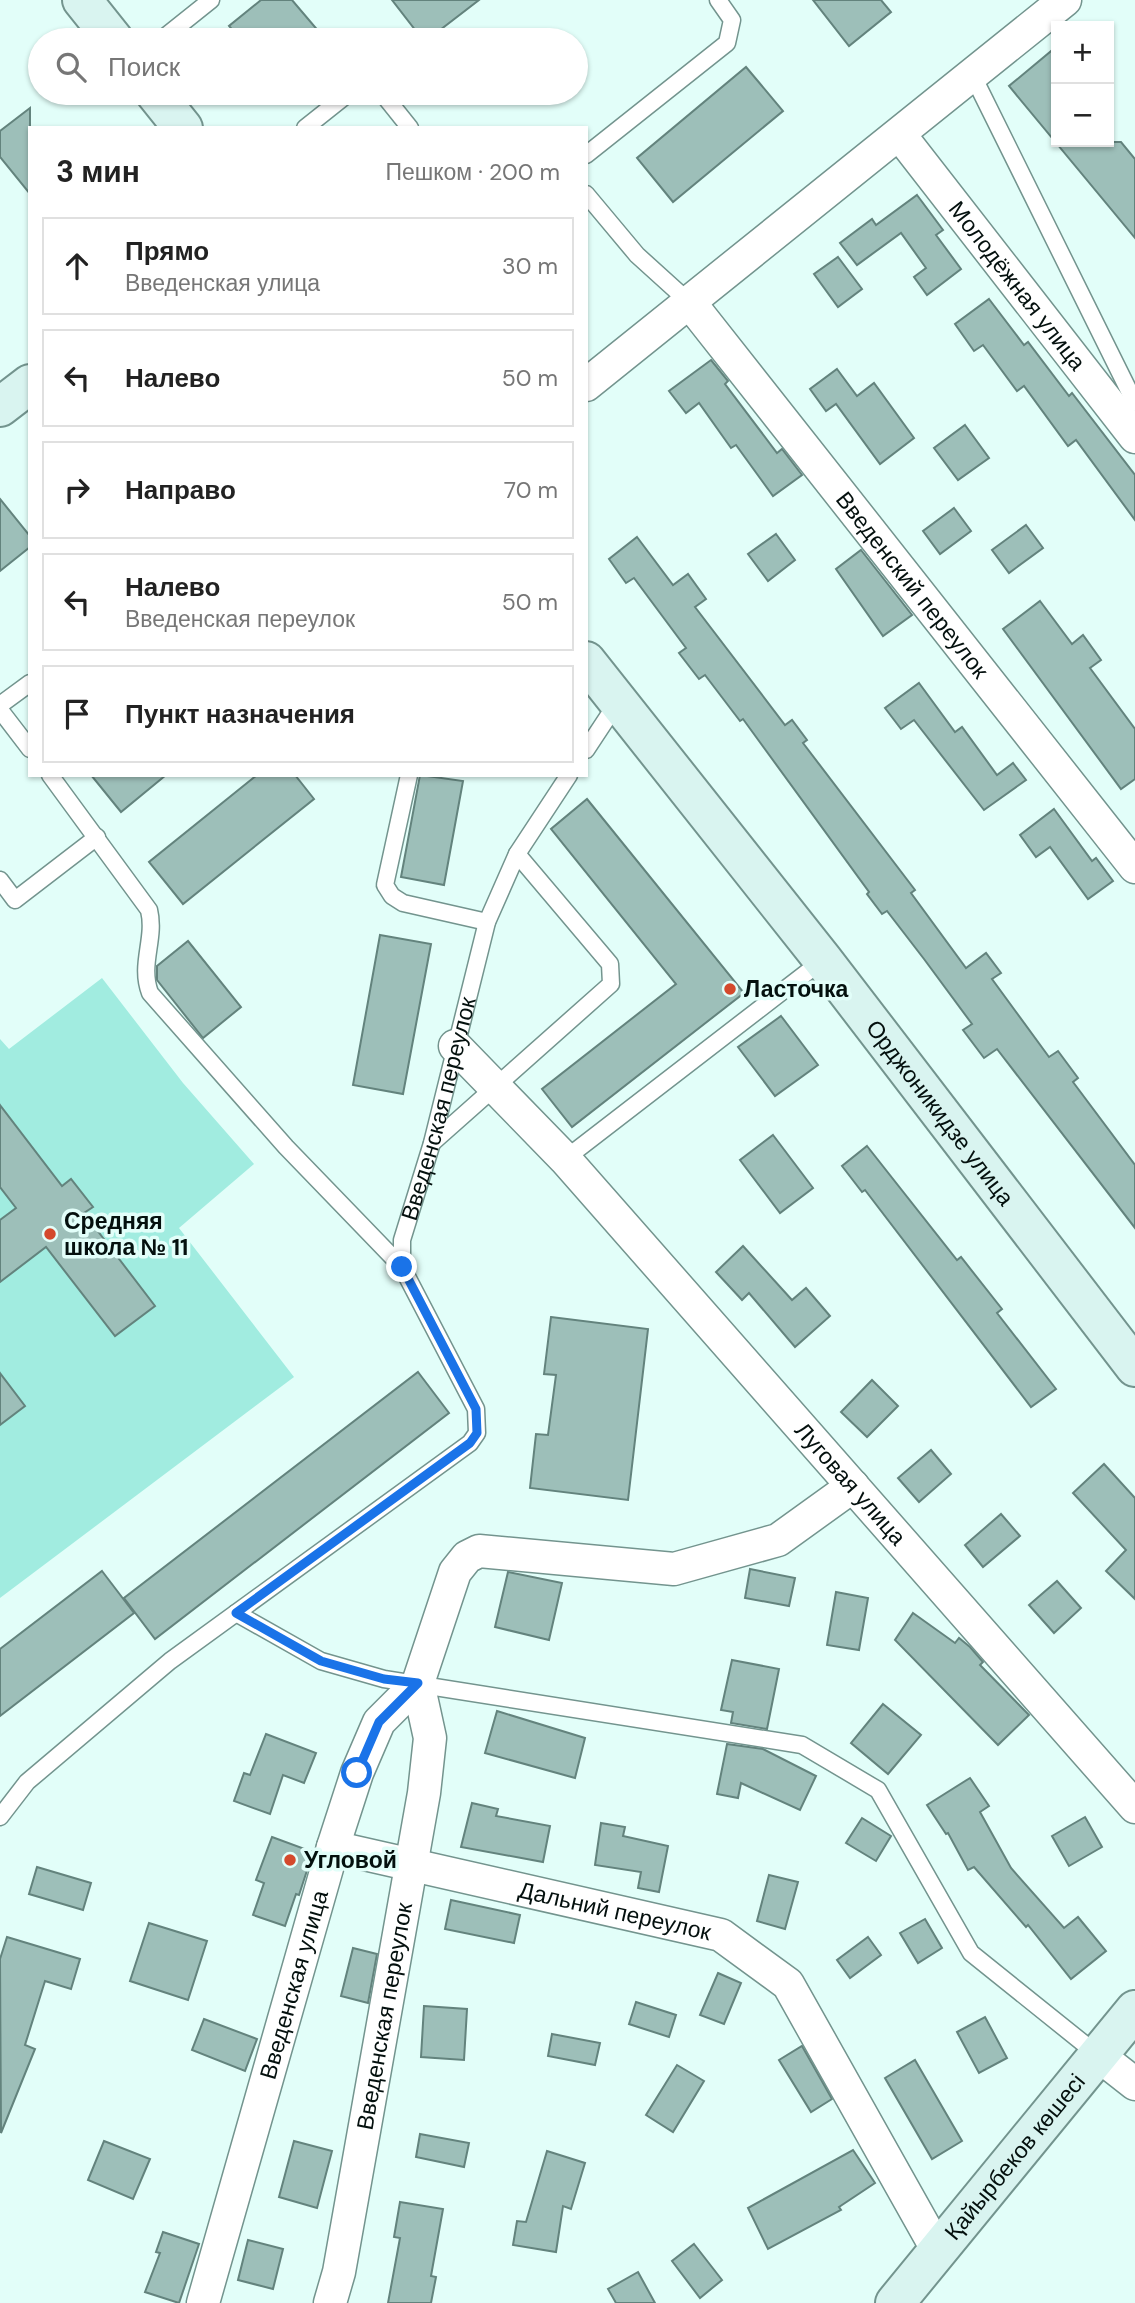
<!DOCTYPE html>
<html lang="ru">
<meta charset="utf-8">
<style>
body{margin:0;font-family:"DM Sans",sans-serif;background:#f6f6f6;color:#222}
.controls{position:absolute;right:21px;top:21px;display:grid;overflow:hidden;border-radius:0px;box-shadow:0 2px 5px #0004}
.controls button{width:63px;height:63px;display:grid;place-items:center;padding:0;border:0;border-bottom:2px solid #e0e0e0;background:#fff;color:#222;font:35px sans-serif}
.stop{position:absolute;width:21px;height:21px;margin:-16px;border:5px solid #1a73e8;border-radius:50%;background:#fff}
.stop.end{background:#1a73e8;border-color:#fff;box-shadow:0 2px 7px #0008}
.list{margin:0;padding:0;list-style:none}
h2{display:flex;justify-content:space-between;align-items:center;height:91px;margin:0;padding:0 28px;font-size:30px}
h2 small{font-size:23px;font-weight:400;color:#767676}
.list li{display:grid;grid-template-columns:46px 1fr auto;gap:21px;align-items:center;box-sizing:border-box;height:98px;margin:0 14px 14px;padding:0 14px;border:2px solid #e0e0e0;border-radius:0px}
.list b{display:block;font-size:26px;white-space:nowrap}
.list p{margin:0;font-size:23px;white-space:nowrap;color:#767676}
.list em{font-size:23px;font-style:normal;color:#767676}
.icon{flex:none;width:38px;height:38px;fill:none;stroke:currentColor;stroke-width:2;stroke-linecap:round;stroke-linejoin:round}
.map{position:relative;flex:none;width:1135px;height:2303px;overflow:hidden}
.search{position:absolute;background:#fff;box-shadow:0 2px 5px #0004;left:28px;top:28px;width:560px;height:77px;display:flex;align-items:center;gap:18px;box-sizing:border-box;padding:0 24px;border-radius:38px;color:#767676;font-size:26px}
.panel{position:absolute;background:#fff;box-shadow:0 2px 5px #0004;left:28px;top:126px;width:560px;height:651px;border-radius:0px}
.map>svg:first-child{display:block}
</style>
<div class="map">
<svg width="1135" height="2303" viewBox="0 0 1135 2303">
<rect width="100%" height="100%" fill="#e2fef9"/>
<!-- green -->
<polygon fill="#a1ece0" points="102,978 183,1083 254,1164 179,1228 294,1377 0,1598 0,1039 9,1049"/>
<!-- building -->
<g fill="#9dbfb9" stroke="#63837d" stroke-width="2">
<polygon points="261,0 292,0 326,40 241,40 229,26"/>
<polygon points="392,0 479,0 427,40 423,40"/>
<polygon points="813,0 881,0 891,12 849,46"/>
<polygon points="1056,47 1056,142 1121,142 1135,159 1135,238 1009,86"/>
<polygon points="746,67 783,111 673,202 637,158"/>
<polygon points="30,108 30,194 0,157 0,131"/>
<polygon points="917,195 943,230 936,235 961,269 927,295 914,277 926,268 901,233 857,265 840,243 872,219 876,225"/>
<polygon points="838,257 862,289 838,307 814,274"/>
<polygon points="989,299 1024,345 1028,342 1069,396 1072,393 1135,475 1135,520 1076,440 1068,446 1024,386 1017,391 983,345 974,351 955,324"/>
<polygon points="711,360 728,381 725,384 777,453 782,449 802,475 773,496 736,445 731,448 699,403 686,413 669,391"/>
<polygon points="837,369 857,396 874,383 914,438 880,464 836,404 826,411 810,389"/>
<polygon points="965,425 989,458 958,480 934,448"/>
<polygon points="0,499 30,536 30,547 0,571"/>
<polygon points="954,508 971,531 940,554 923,531"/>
<polygon points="1026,525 1043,548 1009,573 992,550"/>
<polygon points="776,534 795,560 768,581 748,554"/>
<polygon points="637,537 673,585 688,574 706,599 695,607 785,725 792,720 807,740 803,743 915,890 911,893 966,968 986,953 1001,973 992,979 1049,1057 1058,1051 1078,1078 1073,1082 1135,1165 1135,1228 997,1049 984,1058 963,1030 972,1024 924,959 887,911 882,914 867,894 869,892 743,719 740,721 705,675 699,679 679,653 686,648 634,578 626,583 609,559"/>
<polygon points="861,550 912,615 883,636 836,569"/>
<polygon points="1040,601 1072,644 1083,635 1101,660 1090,668 1135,729 1135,779 1121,789 1003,629"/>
<polygon points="919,683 955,732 962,727 997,775 1013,763 1026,780 984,810 914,720 901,729 885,708"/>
<polygon points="91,775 166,775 121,812"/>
<polygon points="257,775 295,775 314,799 183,904 149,862"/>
<polygon points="420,775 463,781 444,885 401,877"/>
<polygon points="587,799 744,993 572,1127 542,1089 676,984 551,829"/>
<polygon points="1054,809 1092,861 1096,858 1113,881 1088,899 1050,847 1036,857 1020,835"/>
<polygon points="380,935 431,944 403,1094 353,1085"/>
<polygon points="188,941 241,1007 203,1038 157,980 157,966"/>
<polygon points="781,1016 818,1065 775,1096 738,1047"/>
<polygon points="0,1105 62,1186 71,1179 93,1207 84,1213 155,1306 115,1336 46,1247 0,1282 0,1220 16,1208 0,1187"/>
<polygon points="773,1135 813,1188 780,1213 740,1160"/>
<polygon points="867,1146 957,1260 961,1257 1002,1309 997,1313 1056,1389 1031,1407 865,1190 862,1192 842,1166"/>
<polygon points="743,1246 792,1300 806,1288 830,1316 795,1347 749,1293 742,1300 716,1272"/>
<polygon points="551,1317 648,1329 628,1500 530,1488 536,1434 548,1435 556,1375 544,1374"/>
<polygon points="418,1372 449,1413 155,1639 124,1598"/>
<polygon points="0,1373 25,1406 0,1425"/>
<polygon points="872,1380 898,1406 867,1437 841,1412"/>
<polygon points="931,1450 951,1474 919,1502 898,1478"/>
<polygon points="1104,1464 1135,1498 1135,1599 1106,1571 1126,1550 1073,1493"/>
<polygon points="1001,1514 1020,1536 983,1567 965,1545"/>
<polygon points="750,1569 795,1578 789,1606 745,1598"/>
<polygon points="102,1571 134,1613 0,1716 0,1649"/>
<polygon points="508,1572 562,1583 549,1640 495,1627"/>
<polygon points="1057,1581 1081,1608 1054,1633 1029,1605"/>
<polygon points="836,1592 868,1598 859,1650 827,1645"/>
<polygon points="913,1613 955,1643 959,1638 970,1647 983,1662 980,1665 1029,1715 998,1745 895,1640"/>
<polygon points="732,1660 779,1669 767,1729 731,1723 733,1712 721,1710"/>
<polygon points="883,1704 921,1735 888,1774 851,1743"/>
<polygon points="497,1711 585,1738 575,1778 485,1753"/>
<polygon points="266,1734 316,1753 304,1783 283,1775 270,1814 234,1801 244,1773 250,1775"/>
<polygon points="727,1744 763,1749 816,1776 800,1810 741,1783 738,1798 717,1794"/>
<polygon points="970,1778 989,1806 980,1812 1011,1868 1064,1928 1078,1917 1106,1951 1071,1979 1028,1925 1026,1927 974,1867 968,1870 948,1833 946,1834 927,1805"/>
<polygon points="472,1803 498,1809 496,1816 550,1826 543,1862 461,1847"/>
<polygon points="1085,1817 1102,1847 1069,1866 1052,1836"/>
<polygon points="862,1818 891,1836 876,1861 846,1843"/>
<polygon points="601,1823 625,1827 623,1836 668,1846 659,1892 638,1888 641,1872 595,1865"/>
<polygon points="272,1837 313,1852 299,1895 296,1894 285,1926 253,1915 264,1883 256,1880"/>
<polygon points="37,1867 91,1883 83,1910 29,1894"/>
<polygon points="769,1875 798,1882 785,1929 757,1921"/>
<polygon points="451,1900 520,1915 514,1943 445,1929"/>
<polygon points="925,1919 942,1948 918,1963 900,1933"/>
<polygon points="149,1923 207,1941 188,2000 130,1981"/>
<polygon points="7,1937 80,1959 71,1989 45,1981 25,2045 35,2049 1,2133 0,1959"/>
<polygon points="868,1937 881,1955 850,1978 837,1960"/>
<polygon points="353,1948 377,1954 368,2003 341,1996"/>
<polygon points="718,1973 741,1983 724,2024 700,2015"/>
<polygon points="636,2002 676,2015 669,2037 629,2024"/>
<polygon points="424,2006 467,2009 464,2060 421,2057"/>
<polygon points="985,2017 1007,2058 979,2073 957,2032"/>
<polygon points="204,2019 257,2039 245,2071 192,2050"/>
<polygon points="552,2034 600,2043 595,2065 548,2056"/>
<polygon points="802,2046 832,2099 811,2112 779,2060"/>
<polygon points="915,2060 962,2141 932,2159 885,2078"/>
<polygon points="677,2065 704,2081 673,2132 646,2115"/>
<polygon points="420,2134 469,2143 464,2167 416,2157"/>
<polygon points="104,2141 150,2159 133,2199 88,2180"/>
<polygon points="294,2141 332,2151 317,2208 279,2197"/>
<polygon points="853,2150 875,2183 839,2207 841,2210 768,2249 748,2208"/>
<polygon points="547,2151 585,2163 571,2209 563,2206 556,2252 513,2245 517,2221 526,2222"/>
<polygon points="400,2202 443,2209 431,2276 436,2277 431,2303 388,2303 400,2238 394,2237"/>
<polygon points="163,2232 199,2244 179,2303 145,2292 160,2253 156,2252"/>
<polygon points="248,2240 283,2249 273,2289 238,2280"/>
<polygon points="694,2244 722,2280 700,2298 672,2261"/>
<polygon points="638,2272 655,2303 616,2303 608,2289"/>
</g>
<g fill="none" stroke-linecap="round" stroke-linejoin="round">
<!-- lane casing -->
<g stroke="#73948e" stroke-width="19">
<g id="lane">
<polyline points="161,40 211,0"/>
<polyline points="973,76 1135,403"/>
<polyline points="382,93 410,128"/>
<polyline points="305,128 349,93"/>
<polyline points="586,155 727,43 732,20 718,0"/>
<polyline points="586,194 637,255 690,303"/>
<polyline points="0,705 30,683"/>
<polyline points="0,710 30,749"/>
<polyline points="586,750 617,703"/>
<path d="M50,775L149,910C156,939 139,964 150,993L286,1147L402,1267"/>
<polyline points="409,775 385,885 392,896 403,903 487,922"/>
<polyline points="0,880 15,900 97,837"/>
<polyline points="432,1143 611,984 610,964 517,854"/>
<polyline points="565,1159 823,960"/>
<polyline points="236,1613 321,1661 384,1679 802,1745 878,1790 971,1953 1098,2055"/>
<path id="s1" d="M0,1817L27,1782L170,1661L470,1443L477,1433L476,1409L402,1267V1240L432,1143L487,922L517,854L569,775"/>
</g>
</g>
<!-- street casing -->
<g stroke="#73948e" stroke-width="35">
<g id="street">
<path id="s2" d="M900,135L1135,437"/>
<path id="s3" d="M690,303L1135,867"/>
<polyline points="586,385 1065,0"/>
<path id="s4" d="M455,1046L565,1159L1135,1807"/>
<path id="s5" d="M333,1847L721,1935L788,1984L938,2251"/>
<polyline points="1098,2055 1135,2084"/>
<path id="s6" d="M203,2303L333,1847L357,1773L379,1722L418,1683"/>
<path id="s7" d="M330,2303L339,2272L424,1793L430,1738L418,1683L455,1572L467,1557L479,1551L674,1569L778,1540L853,1486"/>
</g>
</g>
<!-- secondary casing -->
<g stroke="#73948e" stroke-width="42">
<g id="secondary">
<polyline points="82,0 114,40"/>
<polyline points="155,93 183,128"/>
<polyline points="0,407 30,384"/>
<path id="s8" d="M586,661L823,960L1135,1367"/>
<path id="s9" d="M895,2303L1135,2010"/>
</g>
</g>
<!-- lane -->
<use href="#lane" stroke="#fff" stroke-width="16"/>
<!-- street -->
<use href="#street" stroke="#fff" stroke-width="32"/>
<!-- secondary -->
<use href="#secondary" stroke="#d9f4f0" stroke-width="38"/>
</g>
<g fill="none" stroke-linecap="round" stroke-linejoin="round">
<!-- route -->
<polyline stroke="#1a73e8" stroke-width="9" points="357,1773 379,1722 418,1683 384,1679 321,1661 236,1613 470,1443 477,1433 476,1409 402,1267"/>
</g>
<!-- markers -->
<g fill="#d4492c" stroke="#e2fef9" stroke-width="2.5">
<circle cx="730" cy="989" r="7"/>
<circle cx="50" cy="1234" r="7"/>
<circle cx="290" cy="1860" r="7"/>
</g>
<g text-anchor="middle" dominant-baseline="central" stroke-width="7" stroke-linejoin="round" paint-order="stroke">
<!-- street labels -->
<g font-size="23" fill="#04100e" stroke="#e2fef9">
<text stroke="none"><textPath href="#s2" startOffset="191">Молодёжная улица</textPath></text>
<text stroke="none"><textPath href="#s3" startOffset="359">Введенский переулок</textPath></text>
<text stroke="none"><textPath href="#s1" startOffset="962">Введенская переулок</textPath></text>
<text stroke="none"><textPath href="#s8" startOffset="574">Орджоникидзе улица</textPath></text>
<text stroke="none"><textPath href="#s4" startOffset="590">Луговая улица</textPath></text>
<text stroke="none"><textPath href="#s5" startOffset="289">Дальний переулок</textPath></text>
<text stroke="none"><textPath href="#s6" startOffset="331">Введенская улица</textPath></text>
<text stroke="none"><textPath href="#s7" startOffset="292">Введенская переулок</textPath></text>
<text stroke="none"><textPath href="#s9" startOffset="189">Қайырбеков көшесі</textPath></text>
</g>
<!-- poi labels -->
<g font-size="23" font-weight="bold" fill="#04100e" stroke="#e2fef9" text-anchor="start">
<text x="744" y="989">Ласточка</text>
<text x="64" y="1221">Средняя<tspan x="64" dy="26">школа № 11</tspan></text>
<text x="304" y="1860">Угловой</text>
</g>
</g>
</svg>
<div class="controls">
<button>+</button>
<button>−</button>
</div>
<div class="stop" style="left:357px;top:1773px"></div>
<div class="stop end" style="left:402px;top:1267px"></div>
<div class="search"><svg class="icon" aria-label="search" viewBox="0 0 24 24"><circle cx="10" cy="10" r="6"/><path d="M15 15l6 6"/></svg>Поиск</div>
<section class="panel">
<h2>3 мин<small>Пешком · 200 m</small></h2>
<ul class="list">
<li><svg class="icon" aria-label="ahead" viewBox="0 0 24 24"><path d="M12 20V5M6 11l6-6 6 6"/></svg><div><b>Прямо</b><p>Введенская улица</p></div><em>30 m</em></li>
<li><svg class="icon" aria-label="left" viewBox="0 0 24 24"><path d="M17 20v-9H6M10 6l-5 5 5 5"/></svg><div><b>Налево</b></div><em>50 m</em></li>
<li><svg class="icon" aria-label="right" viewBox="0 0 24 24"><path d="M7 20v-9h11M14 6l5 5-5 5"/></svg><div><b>Направо</b></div><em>70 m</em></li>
<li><svg class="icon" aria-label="left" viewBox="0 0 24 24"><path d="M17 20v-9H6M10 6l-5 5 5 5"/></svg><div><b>Налево</b><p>Введенская переулок</p></div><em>50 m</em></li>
<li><svg class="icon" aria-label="arrive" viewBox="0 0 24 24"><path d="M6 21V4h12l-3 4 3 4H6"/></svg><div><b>Пункт назначения</b></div></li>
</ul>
</section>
</div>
